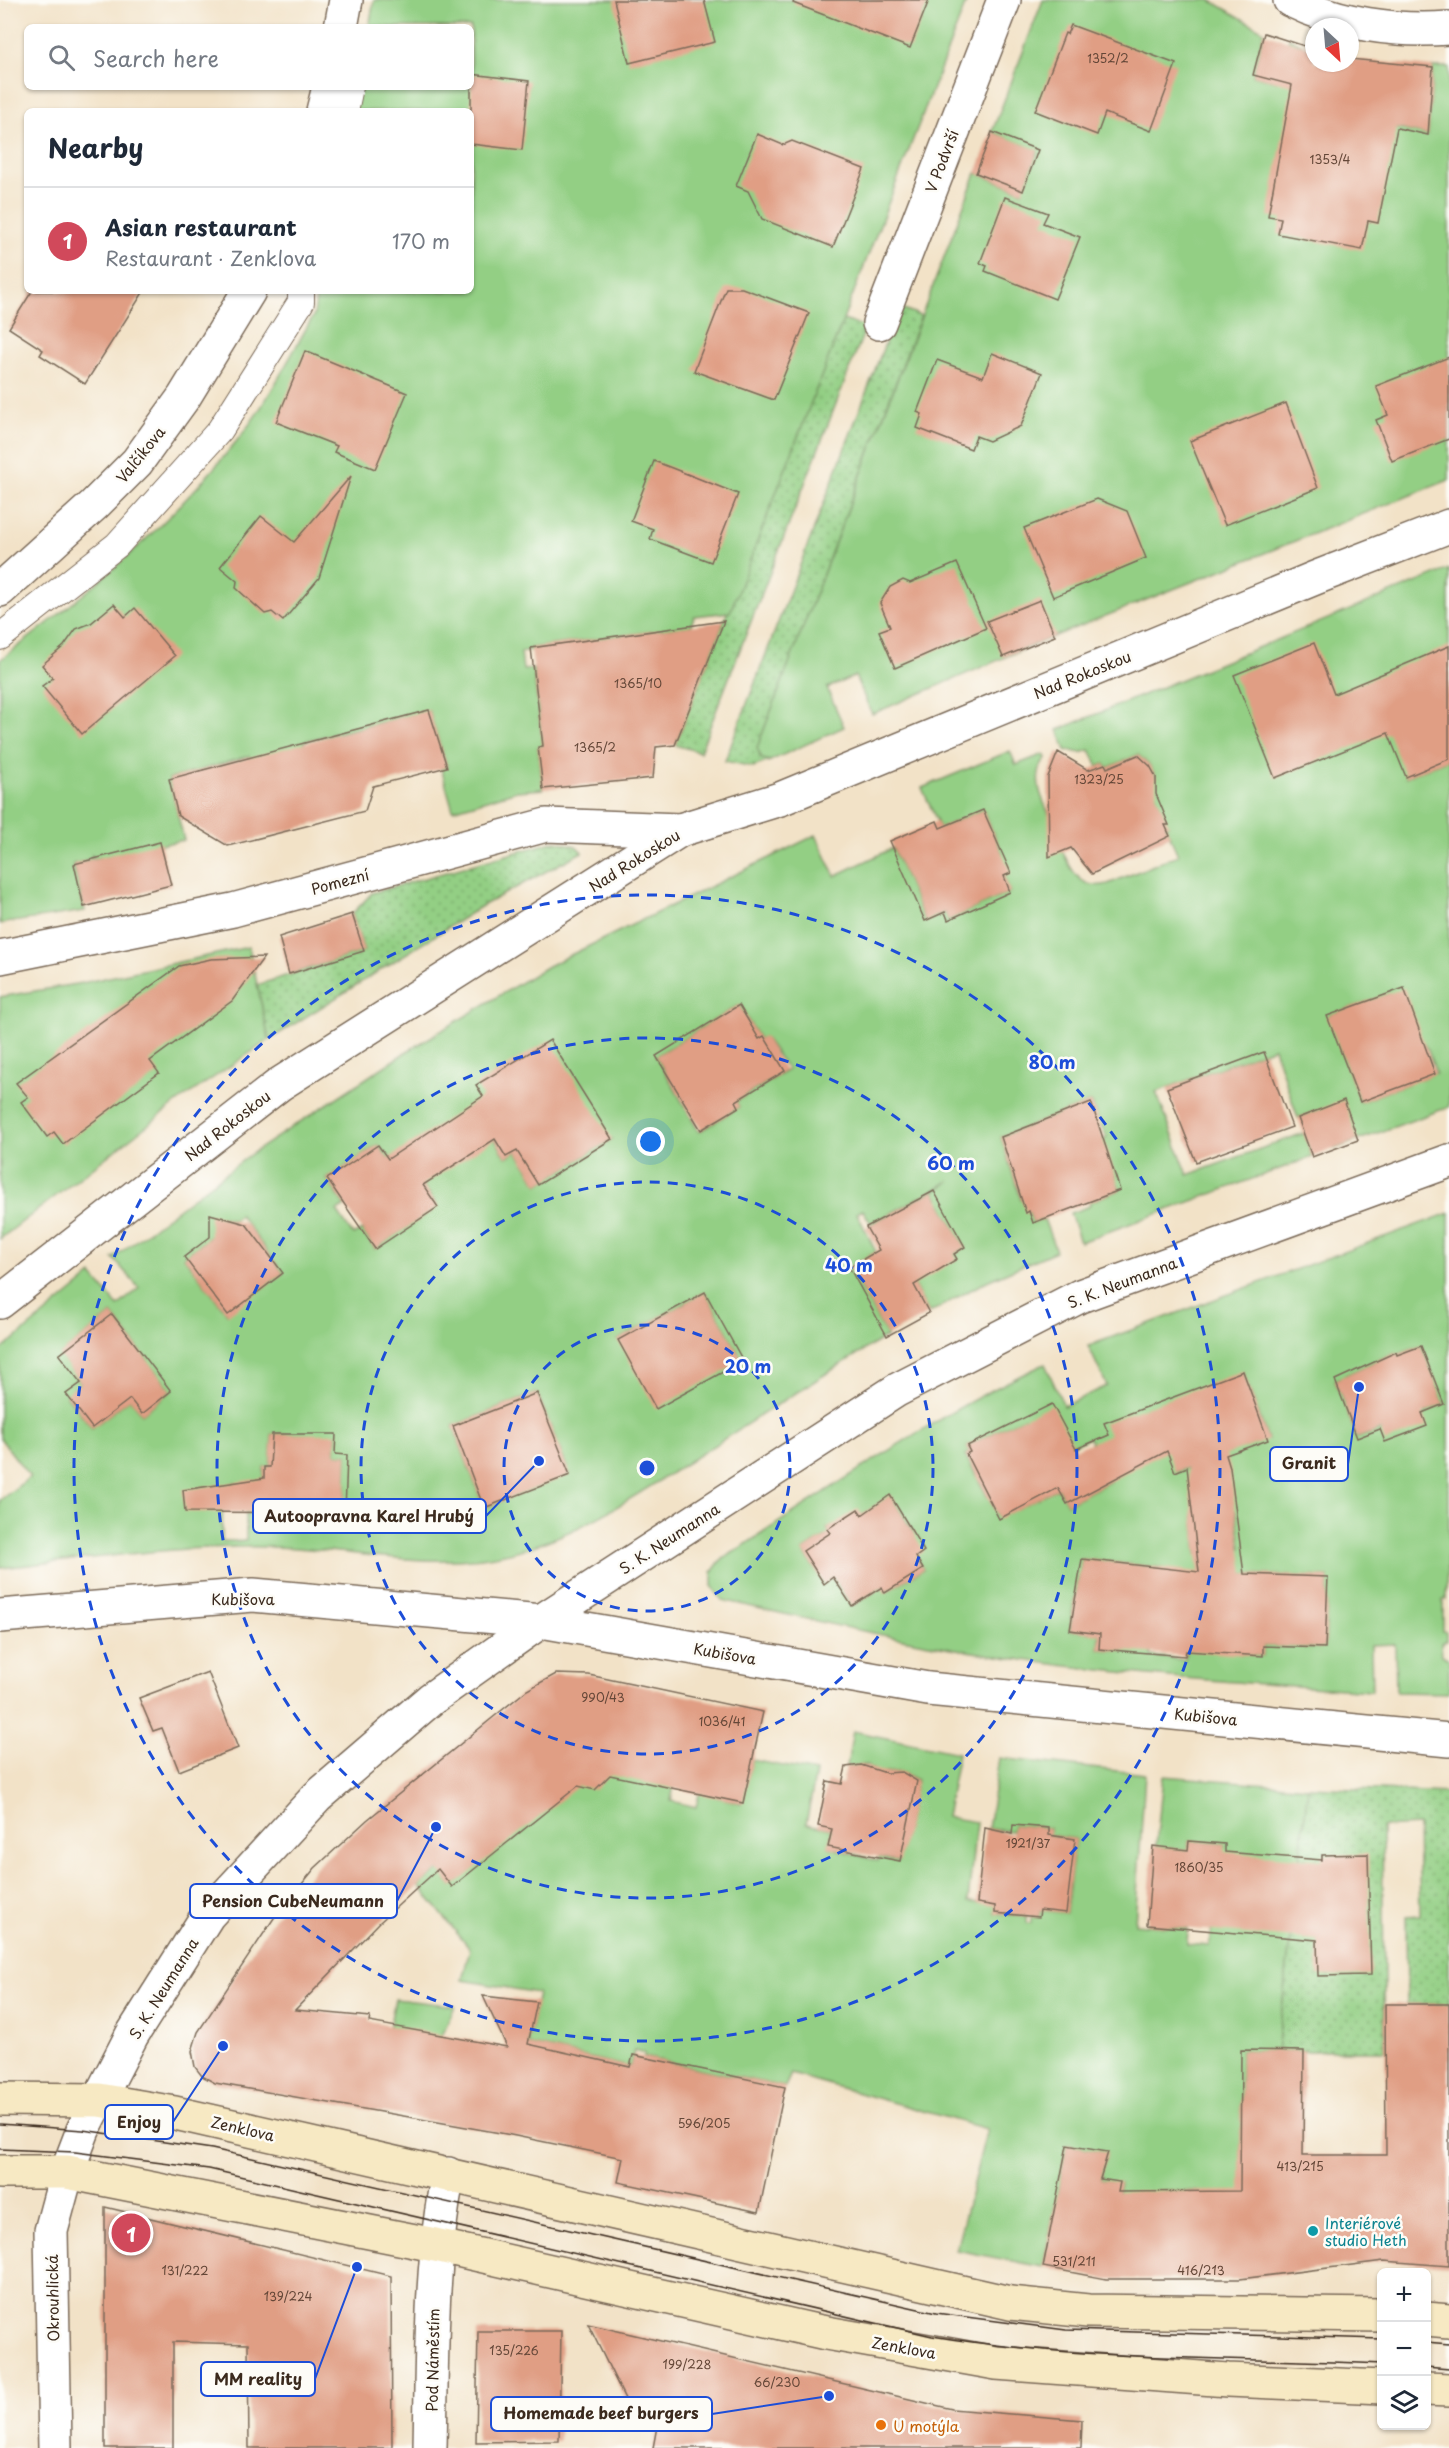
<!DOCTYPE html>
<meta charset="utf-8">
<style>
body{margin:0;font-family:"Playpen Sans",sans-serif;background:#f6f6f7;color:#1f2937}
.controls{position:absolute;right:18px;bottom:18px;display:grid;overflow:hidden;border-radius:9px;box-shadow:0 2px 4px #0004}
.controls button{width:54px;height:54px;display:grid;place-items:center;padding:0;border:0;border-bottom:2px solid #e0e1e3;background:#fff;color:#1f2937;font:30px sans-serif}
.compass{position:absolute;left:1305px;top:18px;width:54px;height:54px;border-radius:50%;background:#fff;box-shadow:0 2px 4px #0004;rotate:154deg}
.you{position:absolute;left:651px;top:1142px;width:21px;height:21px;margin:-15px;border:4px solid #fff;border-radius:50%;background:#1a73e8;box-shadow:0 0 0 9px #1a73e833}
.badge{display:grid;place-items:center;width:39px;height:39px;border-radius:50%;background:#d1495b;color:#fff;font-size:20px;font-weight:700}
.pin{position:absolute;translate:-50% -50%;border:3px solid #fff;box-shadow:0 2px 6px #0006}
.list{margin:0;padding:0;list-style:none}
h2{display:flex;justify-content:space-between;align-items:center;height:78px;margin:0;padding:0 24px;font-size:26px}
h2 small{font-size:20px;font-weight:400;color:#747a83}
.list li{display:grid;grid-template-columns:39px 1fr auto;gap:18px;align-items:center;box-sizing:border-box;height:108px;padding:0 24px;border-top:2px solid #e0e1e3}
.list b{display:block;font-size:22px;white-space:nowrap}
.list p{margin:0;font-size:20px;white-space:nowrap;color:#747a83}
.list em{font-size:20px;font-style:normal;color:#747a83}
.icon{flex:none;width:33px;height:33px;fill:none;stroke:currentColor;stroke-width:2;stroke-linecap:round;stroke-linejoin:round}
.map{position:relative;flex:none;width:1449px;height:2448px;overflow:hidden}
.search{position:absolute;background:#fff;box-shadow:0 2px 4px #0004;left:24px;top:24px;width:450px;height:66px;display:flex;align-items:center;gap:15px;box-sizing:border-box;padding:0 21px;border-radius:9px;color:#747a83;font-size:22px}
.panel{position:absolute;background:#fff;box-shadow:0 2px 4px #0004;left:24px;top:108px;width:450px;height:186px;border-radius:9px}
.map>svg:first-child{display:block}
</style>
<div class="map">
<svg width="1449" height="2448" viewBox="0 0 1449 2448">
<defs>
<pattern id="grass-dots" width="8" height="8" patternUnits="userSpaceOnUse" patternTransform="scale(1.5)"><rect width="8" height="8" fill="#93cf84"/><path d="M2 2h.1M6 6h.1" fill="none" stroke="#79a86b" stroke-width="1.8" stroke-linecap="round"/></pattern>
</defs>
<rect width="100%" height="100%" fill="#fdfcf7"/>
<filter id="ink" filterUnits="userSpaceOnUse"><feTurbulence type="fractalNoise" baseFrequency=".0167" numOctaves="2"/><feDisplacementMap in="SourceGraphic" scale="12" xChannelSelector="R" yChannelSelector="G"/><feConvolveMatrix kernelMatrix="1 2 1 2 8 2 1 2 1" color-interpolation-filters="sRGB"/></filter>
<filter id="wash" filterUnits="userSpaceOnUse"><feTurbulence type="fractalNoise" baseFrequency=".008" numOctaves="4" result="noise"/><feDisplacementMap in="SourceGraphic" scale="24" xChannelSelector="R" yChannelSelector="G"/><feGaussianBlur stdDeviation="1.35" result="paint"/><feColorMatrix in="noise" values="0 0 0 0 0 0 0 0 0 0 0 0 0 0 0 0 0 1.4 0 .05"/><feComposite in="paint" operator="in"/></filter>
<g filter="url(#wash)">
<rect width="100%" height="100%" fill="#f2e2c7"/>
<!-- grass -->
<g fill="url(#grass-dots)" stroke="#677c51" stroke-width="1.5">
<polygon points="899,307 921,316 758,746 760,757 770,761 753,767 725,761"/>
<polygon points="843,320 866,327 700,752 675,745"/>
<polygon points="556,841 576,846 582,852 482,906 269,1040 257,985 364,951 352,914 372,893"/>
<polygon points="1308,1787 1449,1793 1449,2004 1407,2004 1406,1917 1420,1916 1418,1825 1382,1827 1385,2051 1277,2051"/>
</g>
<!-- green -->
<g fill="#93cf84" stroke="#677c51" stroke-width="1.5" fill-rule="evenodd">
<path d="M374,0H967L730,612L694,616L691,626L531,648V650L521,652L523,670L533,669L543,746L538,747L543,789L517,791L453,810L441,768L447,767L429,711L304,741L305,747L251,762L249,756L169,779L184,840L94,859L92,855L91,859L73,864L85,911L0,924V660C85,596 168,527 235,443C267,405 289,357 314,315L317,291H471V111H354L359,87H471V27H369Z"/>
<polygon points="1043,0 1210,0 1264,31 1253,75 1277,81 1289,38 1302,45 1291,107 1428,135 1433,67 1449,67 1449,480 1055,636 872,714 855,676 827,688 844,727 770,761 762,759 757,748 976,173 1022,191 1038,151 992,132"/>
<path d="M1449,569V654L1406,777L1449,759V1107L1334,1149L1319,1110L1298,1118L1274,1048L1156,1092L1188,1175L1304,1133L1312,1157L1080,1242L1070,1213L1090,1206L1089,1202L1120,1190L1102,1140L1107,1138L1091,1102L1001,1137L1021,1200L1024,1199L1033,1223L1044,1219L1056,1251L987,1281L929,1313L910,1278L956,1259L954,1254L965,1247L934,1191L950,1181L871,1224L863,1210L857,1213L876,1252L849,1267L887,1336C821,1376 755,1419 690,1461C633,1497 579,1535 513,1552C433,1573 352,1548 271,1547C180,1545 90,1559 0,1568V1500L30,1477L0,1438V1351L92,1275L118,1306L139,1288L113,1258L251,1154L406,1052L548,966L816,835L835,876L893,848L925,921L945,912L948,920L1010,892L996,857L1002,853L983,810L940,828L922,788L1010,751L1016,765L1044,754L1046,758C1027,781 1048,809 1058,834L1055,835C1067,859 1075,893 1108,884L1178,855L1165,825H1168L1154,790L1155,776L1150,766L1138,755L1107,768L1105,764L1098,766L1090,750L1081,753L1066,750L1058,730ZM1389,994L1428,1050L1436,1073L1360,1102L1328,1016ZM739,1005L759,1039L764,1037L788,1070L736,1101L739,1107L699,1132L656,1056ZM504,1129L612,1139L538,1185L517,1151L506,1157L493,1137ZM378,1145L388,1159L423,1185L438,1206L375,1249L362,1230L353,1235L337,1211L345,1206L327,1179ZM240,1215L283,1273L227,1314L184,1257L210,1237L222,1217L233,1220ZM705,1292L743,1361L618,1340ZM112,1314L171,1391L142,1414L130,1399L92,1428L66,1395L81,1383L60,1355ZM537,1393L570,1474L484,1508L453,1426ZM272,1434L336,1435L335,1454L347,1455L345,1505H263L264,1467H270ZM235,1482L246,1492V1541H222L223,1489Z"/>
<polygon points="249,947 269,1040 179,1101 0,1239 0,997 82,983"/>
<path d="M1449,1213V1558H1447L1446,1600H1443V1631L1446,1632V1640L1441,1643L1442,1655L1449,1659V1693L1396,1692L1395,1644L1371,1645L1372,1691C1279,1685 1185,1680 1092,1669C968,1655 844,1628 722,1600L712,1586V1572L720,1561C826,1493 930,1416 1045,1364L1064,1406L1107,1386L1088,1346ZM1421,1346L1444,1404L1427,1411L1423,1416L1357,1438L1335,1380L1396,1352L1397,1355ZM1243,1372L1268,1439L1176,1472ZM1024,1418L1062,1451L1089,1438L1111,1481L1067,1504L1058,1488L999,1518L965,1455L970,1452L967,1446ZM890,1496L913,1532L916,1557L923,1569L886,1592L882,1587L852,1606L833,1577L824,1583L803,1551L830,1533L827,1529L862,1515ZM1236,1510L1241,1548L1197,1555L1193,1515ZM1082,1559L1163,1568L1159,1603L1190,1616L1185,1660L1151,1656L1152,1639L1128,1636L1126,1651L1099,1649L1100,1633L1070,1630C1072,1605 1079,1584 1082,1559ZM1244,1574L1328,1577L1325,1648L1263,1646V1656L1240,1654Z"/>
<polygon points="853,1731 958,1753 946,1817 976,1822 968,1902 996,1904 995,1913 1027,1916 1027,1923 1031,1923 1031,1917 1039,1917 1040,1910 1066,1913 1075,1839 1049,1835 1049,1828 1013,1825 1012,1831 988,1829 999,1758 1145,1774 1135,1924 1188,1929 1187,1944 1209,1946 1225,1844 1189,1841 1188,1850 1156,1847 1163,1776 1308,1787 1277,2051 1241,2050 1241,2201 1195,2191 1163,2192 1101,2278 1120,2183 1100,2179 1107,2152 1067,2145 1043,2267 956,2250 987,2129 791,2074 785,2087 644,2057 644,2053 634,2050 630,2067 528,2044 538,1993 462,1980 470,1949 419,1886 439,1870 452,1886 580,1782 603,1773 675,1780 671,1801 696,1807 701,1786 717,1797 742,1803 752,1760 816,1772 806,1824 832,1829 829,1847 878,1861 879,1857 899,1861 917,1780 901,1772 878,1773 868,1765 847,1766"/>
<polygon points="395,1999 455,2006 441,2038 389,2029"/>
</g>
<g id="blocks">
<!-- building -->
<g fill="#e09e84">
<polygon points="614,0 704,0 715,42 629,63"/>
<polygon points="794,0 929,0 910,48 793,3"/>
<polygon points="1071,25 1176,64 1151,131 1105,113 1097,135 1035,111 1065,33 1067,34"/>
<polygon points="1264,33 1314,49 1314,63 1350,63 1350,59 1433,67 1428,135 1397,128 1378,223 1368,221 1362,250 1278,234 1281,218 1268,216 1292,85 1253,75"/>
<polygon points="471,74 529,81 522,150 471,144"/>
<polygon points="992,132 1038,150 1023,191 976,173"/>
<polygon points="757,134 783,145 792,141 864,169 833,247 762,219 748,191 736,186"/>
<polygon points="1005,197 1048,213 1043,223 1080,237 1055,299 985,271 987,266 980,263"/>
<polygon points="726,288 742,288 809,313 774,400 694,371"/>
<polygon points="32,291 144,291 85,384 40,355 43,350 9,328"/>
<polygon points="305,351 407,393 375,469 334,452 337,446 276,422"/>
<polygon points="992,353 1042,373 1021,426 989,441 976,436 971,449 917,428 922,414 917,412 937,360 983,377"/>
<polygon points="1449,357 1449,439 1392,461 1376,420 1388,415 1376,386"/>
<polygon points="1286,403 1318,488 1225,525 1190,441"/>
<polygon points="654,461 738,494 711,562 650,539 653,529 631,521"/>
<polygon points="351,476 319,578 283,621 272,612 265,614 236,588 237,581 220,567 261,516 294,542"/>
<polygon points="1097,499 1127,511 1146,558 1053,597 1024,528"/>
<polygon points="957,563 986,628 895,668 879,631 890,627 880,603 890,587 903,580 910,583"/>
<polygon points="1040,600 1055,636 1003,657 987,621"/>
<polygon points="114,604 125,617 135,608 175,656 82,734 42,686 53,678 42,665 64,646 76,629 91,623"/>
<polygon points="724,621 675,745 656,747 653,778 543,789 538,747 543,746 531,648"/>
<polygon points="1314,643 1334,694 1449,646 1449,759 1406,777 1388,733 1275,778 1234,675"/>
<polygon points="429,710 447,767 373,786 365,811 228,846 178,816 169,779"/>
<polygon points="1058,752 1088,770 1105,764 1107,768 1138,755 1150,766 1156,777 1156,794 1169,825 1165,825 1170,836 1092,874 1071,848 1049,857 1048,777"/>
<polygon points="983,810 1011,873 1004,876 1010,892 948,920 945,912 925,921 890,841 937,821 940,828"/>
<polygon points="160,842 171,885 84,907 74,864"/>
<polygon points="352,914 364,951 289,974 279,937"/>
<polygon points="264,957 232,1001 150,1061 159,1073 63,1144 54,1132 47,1137 21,1102 28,1097 16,1083 179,966 211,959"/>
<polygon points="1404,988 1435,1074 1360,1102 1327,1016"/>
<polygon points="739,1005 759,1039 764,1036 785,1071 736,1101 739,1107 701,1130 656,1056"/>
<polygon points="550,1040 612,1139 538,1185 517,1151 506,1157 495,1139 423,1185 438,1207 375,1249 327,1179 378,1145 388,1159 483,1096 476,1085"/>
<polygon points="1264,1052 1292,1127 1196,1162 1167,1088"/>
<polygon points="1344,1100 1358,1140 1312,1157 1298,1118"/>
<polygon points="1091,1102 1120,1190 1033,1223 1029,1211 1026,1213 1001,1137"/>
<polygon points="934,1191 965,1247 954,1254 957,1259 914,1285 929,1313 887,1336 849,1267 879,1250 866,1227"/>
<polygon points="210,1214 246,1224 283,1273 228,1315 184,1257 210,1237"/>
<polygon points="705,1292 743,1361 656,1409 618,1340"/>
<polygon points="112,1314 171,1391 142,1414 130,1399 92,1428 66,1394 81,1383 59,1355"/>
<polygon points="1421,1346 1444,1404 1422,1413 1427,1426 1385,1442 1380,1429 1357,1438 1335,1380 1396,1352 1397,1355"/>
<polygon points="1243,1371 1268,1440 1226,1455 1230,1468 1244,1574 1328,1577 1325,1648 1263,1646 1263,1656 1186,1651 1185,1656 1099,1649 1100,1634 1070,1630 1082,1559 1199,1572 1187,1467 1175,1472 1167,1451 1067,1504 1058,1488 999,1519 966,1454 970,1452 967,1446 1052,1404 1076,1449 1109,1435 1104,1423"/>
<polygon points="537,1393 570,1475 484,1508 453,1426"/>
<polygon points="272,1434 336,1434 335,1454 347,1455 345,1513 185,1512 183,1490 264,1478 264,1467 270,1467"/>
<polygon points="890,1495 924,1551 916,1557 923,1569 885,1593 882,1587 852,1606 833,1577 824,1584 803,1551 830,1533 827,1529 858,1509 862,1515"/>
<polygon points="208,1672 238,1748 179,1771 162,1728 153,1731 139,1698"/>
<polygon points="556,1674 589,1675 763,1712 743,1803 610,1775 595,1790 578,1786 452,1887 438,1869 380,1922 295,2010 370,2017 369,2022 507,2047 483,1996 537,2002 528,2044 630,2067 633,2055 785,2087 759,2212 618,2182 623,2158 506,2134 215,2083 202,2076 195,2067 192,2051 198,2032 274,1918 315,1868 367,1820 496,1715 527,1690"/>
<polygon points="861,1765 886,1773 902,1772 917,1781 900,1861 828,1847 832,1829 818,1826 827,1781 842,1784 846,1767"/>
<polygon points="1013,1825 1049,1828 1049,1835 1075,1839 1066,1913 1040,1910 1039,1917 995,1913 995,1906 977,1903 985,1828 1012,1834"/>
<polygon points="1189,1841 1225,1844 1225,1852 1322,1860 1322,1855 1368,1854 1371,1975 1318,1976 1317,1940 1147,1925 1153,1846 1188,1850"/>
<polygon points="1385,2004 1449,2004 1449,2266 1384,2261 1240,2279 1106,2279 1043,2267 1067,2145 1108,2152 1100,2179 1120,2182 1118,2192 1240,2191 1241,2050 1304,2051 1303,2155 1386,2155"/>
<polygon points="105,2207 391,2276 392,2448 249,2448 248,2344 173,2342 173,2448 105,2448"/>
<polygon points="588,2324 952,2409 1082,2420 1081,2448 653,2448 658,2421 633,2415"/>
<polygon points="478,2331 561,2331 559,2441 476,2442"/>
</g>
</g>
</g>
<g filter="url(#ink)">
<use href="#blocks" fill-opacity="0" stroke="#7b6a59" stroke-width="1.5"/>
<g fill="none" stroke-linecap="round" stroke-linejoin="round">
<!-- service casing -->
<g stroke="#7b6a59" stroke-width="28">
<g id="service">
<polyline points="345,111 350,87"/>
<polyline points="0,637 117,545 220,430 301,302 301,291"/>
</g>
</g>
<!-- minor casing -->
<g stroke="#7b6a59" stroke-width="36">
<g id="minor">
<path d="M1290,0C1338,24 1396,32 1449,28"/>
<polyline points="341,27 346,0"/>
<polyline points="323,111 329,87"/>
<polyline points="879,323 1004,0"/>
<polyline points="0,590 94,505 137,462 184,397 249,291"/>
<polyline points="0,957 233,910 546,825 680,830"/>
<polyline points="0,1302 280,1084 680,830 780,799 1315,578 1449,526"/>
<polyline points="0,1616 253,1595 541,1621 928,1689 1449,1740"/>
<polyline points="55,2448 51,2231 67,2172 83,2130 132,2035 208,1915 317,1797 431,1699 541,1621 897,1390 1080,1296 1449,1161"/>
<path d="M430,2448C432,2356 430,2265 448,2174"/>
</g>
</g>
<!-- secondary casing -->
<g stroke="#7b6a59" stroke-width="36">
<g id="secondary">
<polyline points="0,2099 99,2100 175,2113 1010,2303 1088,2311 1382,2315"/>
<polyline points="0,2172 67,2172 435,2245 821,2332 996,2363 1228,2380 1382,2387"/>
<polyline points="1426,2319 1449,2321"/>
<polyline points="1426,2389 1449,2390"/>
</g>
</g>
<!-- service -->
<use href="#service" stroke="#fff" stroke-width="26"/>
<!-- minor -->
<use href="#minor" stroke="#fff" stroke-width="33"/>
<!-- secondary -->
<use href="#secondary" stroke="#f7e9c3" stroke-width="33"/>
<!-- tram -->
<g stroke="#3b2a1e" stroke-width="1.5">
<polyline points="0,2124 83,2130 212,2149 936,2313 1066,2330 1382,2339"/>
<path d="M0,2149L75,2152L209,2169L932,2336C1081,2361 1231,2357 1382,2364"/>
<polyline points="1426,2342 1449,2344"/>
<polyline points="1426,2367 1449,2369"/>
</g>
</g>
</g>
<!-- distance rings -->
<g fill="none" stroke="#1d4ed8" stroke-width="3" stroke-dasharray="10 8">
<circle cx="647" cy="1468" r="143"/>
<circle cx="647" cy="1468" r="286"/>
<circle cx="647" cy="1468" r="430"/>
<circle cx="647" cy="1468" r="573"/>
</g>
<!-- markers -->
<circle fill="#0f9aa8" stroke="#fdfcf7" stroke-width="2" cx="1313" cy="2231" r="6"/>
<circle fill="#e8710a" stroke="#fdfcf7" stroke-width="2" cx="881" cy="2425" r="6"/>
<g text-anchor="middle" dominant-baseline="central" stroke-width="5" stroke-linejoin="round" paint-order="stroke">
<!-- number labels -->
<g font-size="12" fill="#644738">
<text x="1108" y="58">1352/2</text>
<text x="1330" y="159">1353/4</text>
<text x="638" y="683">1365/10</text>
<text x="595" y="747">1365/2</text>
<text x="1099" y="779">1323/25</text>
<text x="603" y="1697">990/43</text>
<text x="722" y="1721">1036/41</text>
<text x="1028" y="1843">1921/37</text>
<text x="1199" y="1867">1860/35</text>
<text x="704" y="2123">596/205</text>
<text x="1300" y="2166">413/215</text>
<text x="1074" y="2261">531/211</text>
<text x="185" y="2270">131/222</text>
<text x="1201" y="2270">416/213</text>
<text x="288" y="2296">139/224</text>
<text x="514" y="2350">135/226</text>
<text x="687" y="2364">199/228</text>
<text x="777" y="2382">66/230</text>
</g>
<!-- street labels -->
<g font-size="15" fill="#3b2a1e" stroke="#fdfcf7">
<text transform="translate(941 161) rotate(-69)">V Podvrší</text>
<text transform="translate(140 454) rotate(-51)">Valčíkova</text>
<text transform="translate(1082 674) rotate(-22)">Nad Rokoskou</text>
<text transform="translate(634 860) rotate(-32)">Nad Rokoskou</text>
<text transform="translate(340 881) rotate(-15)">Pomezní</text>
<text transform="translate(227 1125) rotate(-38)">Nad Rokoskou</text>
<text transform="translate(1122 1282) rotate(-21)">S. K. Neumanna</text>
<text transform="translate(669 1538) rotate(-33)">S. K. Neumanna</text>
<text x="243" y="1598">Kubišova</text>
<text transform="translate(725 1653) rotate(10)">Kubišova</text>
<text transform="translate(1206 1716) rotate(6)">Kubišova</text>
<text transform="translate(163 1988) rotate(-58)">S. K. Neumanna</text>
<text transform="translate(243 2128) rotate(13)">Zenklova</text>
<text transform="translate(52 2298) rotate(-91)">Okrouhlická</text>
<text transform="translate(904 2347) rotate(10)">Zenklova</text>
<text transform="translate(432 2360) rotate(-89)">Pod Náměstím</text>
</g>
<!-- culture labels -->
<g font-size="15" fill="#0d838f" stroke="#fdfcf7" text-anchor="start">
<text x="1325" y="2222">Interiérové<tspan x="1325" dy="17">studio Heth</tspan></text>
</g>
<!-- food labels -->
<g font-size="15" fill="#c56008" stroke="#fdfcf7" text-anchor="start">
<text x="893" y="2425">U motýla</text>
</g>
</g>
<circle cx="647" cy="1468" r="9" fill="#1d4ed8" stroke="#fdfcf7" stroke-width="3"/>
<g font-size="18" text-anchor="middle" font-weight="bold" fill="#1d4ed8" stroke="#fdfcf7" stroke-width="5" stroke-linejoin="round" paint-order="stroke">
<text x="1052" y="1069">80 m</text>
<text x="951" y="1170">60 m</text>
<text x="849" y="1272">40 m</text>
<text x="748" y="1373">20 m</text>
</g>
<!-- callouts -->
<path fill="none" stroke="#1d4ed8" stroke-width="2" d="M1359 1387L1348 1464M539 1461L486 1516M436 1827L397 1901M223 2046L173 2122M357 2267L315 2379M829 2396L712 2414"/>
<g fill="#1d4ed8" stroke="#fdfcf7" stroke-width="2">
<circle cx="1359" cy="1387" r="6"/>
<circle cx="539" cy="1461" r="6"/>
<circle cx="436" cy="1827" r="6"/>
<circle cx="223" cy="2046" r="6"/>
<circle cx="357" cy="2267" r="6"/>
<circle cx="829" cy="2396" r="6"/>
</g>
<g fill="#fdfcf7" stroke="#1d4ed8" stroke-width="2">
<rect x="1270" y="1447" width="78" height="34" rx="6"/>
<rect x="253" y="1499" width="233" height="34" rx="6"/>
<rect x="190" y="1884" width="207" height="34" rx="6"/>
<rect x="105" y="2105" width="68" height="34" rx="6"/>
<rect x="201" y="2362" width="114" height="34" rx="6"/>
<rect x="491" y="2397" width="221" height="34" rx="6"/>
</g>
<g font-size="16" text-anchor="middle" font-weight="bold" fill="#3b2a1e">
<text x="1309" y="1469">Granit</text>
<text x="369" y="1522">Autoopravna Karel Hrubý</text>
<text x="293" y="1907">Pension CubeNeumann</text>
<text x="139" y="2128">Enjoy</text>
<text x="258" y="2385">MM reality</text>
<text x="601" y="2419">Homemade beef burgers</text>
</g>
</svg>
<div class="controls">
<button>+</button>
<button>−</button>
<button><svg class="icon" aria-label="layers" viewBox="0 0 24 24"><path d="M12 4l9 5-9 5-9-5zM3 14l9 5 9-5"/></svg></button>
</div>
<svg class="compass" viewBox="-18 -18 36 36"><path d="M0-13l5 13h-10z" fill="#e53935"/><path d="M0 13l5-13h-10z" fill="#747a83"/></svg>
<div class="you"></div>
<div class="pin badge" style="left:131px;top:2233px">1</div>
<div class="search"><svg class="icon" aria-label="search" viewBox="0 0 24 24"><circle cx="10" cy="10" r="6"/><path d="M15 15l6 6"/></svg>Search here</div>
<section class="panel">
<h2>Nearby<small></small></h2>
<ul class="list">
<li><span class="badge">1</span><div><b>Asian restaurant</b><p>Restaurant · Zenklova</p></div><em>170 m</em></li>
</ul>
</section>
</div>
